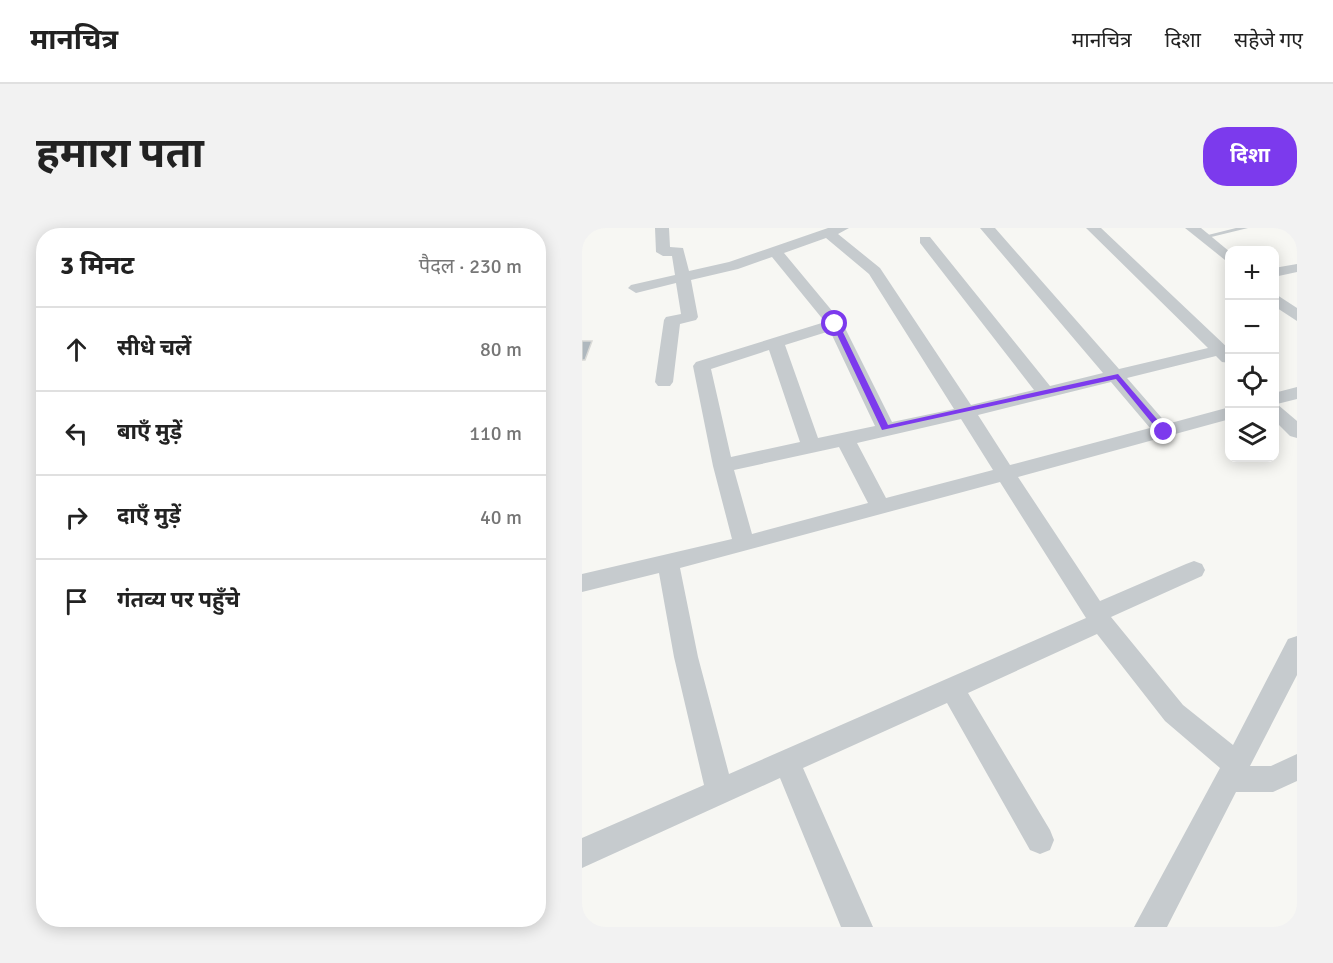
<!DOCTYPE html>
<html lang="hi">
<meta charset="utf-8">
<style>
body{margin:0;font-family:Signika,"Noto Sans Devanagari",sans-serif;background:#f2f2f2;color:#222}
.controls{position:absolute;right:18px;top:18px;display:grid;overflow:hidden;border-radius:12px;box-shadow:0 3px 15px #0003}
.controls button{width:54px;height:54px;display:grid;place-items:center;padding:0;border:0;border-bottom:2px solid #e0e0e0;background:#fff;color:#222;font:30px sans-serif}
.stop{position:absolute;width:18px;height:18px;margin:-14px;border:4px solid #7c3aed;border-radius:50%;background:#fff}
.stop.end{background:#7c3aed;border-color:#fff;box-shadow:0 2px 6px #0008}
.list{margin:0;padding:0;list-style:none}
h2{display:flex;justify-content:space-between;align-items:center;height:78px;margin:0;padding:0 24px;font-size:26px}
h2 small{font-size:20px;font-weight:400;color:#767676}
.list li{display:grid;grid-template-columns:39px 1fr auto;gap:18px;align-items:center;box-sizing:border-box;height:84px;padding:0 24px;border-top:2px solid #e0e0e0}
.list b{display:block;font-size:22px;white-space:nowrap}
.list em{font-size:20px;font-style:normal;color:#767676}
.icon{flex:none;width:33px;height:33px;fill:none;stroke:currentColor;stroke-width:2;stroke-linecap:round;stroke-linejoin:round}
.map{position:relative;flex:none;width:715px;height:699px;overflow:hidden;border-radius:24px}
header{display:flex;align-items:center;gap:36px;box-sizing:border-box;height:84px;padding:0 30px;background:#fff;border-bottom:2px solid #e0e0e0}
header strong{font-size:28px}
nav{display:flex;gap:33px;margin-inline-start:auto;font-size:21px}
.intro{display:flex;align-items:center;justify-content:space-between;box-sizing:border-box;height:144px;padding:0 36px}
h1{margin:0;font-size:42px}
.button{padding:15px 27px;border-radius:24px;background:#7c3aed;color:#fff;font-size:21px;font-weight:700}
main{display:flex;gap:36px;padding:0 36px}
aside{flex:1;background:#fff;border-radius:24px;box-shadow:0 3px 15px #0003}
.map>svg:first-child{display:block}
</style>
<header>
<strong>मानचित्र</strong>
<nav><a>मानचित्र</a><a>दिशा</a><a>सहेजे गए</a></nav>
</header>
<div class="intro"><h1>हमारा पता</h1><a class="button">दिशा</a></div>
<main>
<aside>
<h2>3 मिनट<small>पैदल · 230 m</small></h2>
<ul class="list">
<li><svg class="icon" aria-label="ahead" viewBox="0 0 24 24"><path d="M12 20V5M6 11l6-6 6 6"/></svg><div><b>सीधे चलें</b></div><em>80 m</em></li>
<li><svg class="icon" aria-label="left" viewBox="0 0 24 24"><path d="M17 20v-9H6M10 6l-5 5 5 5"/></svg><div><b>बाएँ मुड़ें</b></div><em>110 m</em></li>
<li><svg class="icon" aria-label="right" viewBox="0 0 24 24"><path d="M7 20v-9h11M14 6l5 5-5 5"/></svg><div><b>दाएँ मुड़ें</b></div><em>40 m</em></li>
<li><svg class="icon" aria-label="arrive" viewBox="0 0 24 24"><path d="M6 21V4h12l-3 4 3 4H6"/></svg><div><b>गंतव्य पर पहुँचे</b></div></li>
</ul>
</aside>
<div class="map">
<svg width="715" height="699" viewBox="0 0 715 699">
<rect width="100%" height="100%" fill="#f7f7f3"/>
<!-- building -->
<polygon fill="#afb8be" stroke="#d9d9d6" stroke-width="1.5" points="0,113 10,113 3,132 0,132"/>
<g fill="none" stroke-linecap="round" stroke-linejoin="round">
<!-- lane -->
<polygon fill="#c6cbce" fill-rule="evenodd" points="654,0 666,0 621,11 618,9"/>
<!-- street -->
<g fill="#c6cbce" fill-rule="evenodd">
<path d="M73,0H87L88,19L101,20L107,43L147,34L246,0H267L256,6L298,40L389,177L452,162L338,15V9H348L468,158L521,145L398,0H413L537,141L626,120L504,0H519L648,122V135L640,134L634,128L545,150L585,196L648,179V191L436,249L518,373L604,336L612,333L620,336L623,342L620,348L529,389L601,477L651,517L706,411L715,408V447L668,538H689L715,526V553L691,564H654L585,699H552L638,540L583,493L515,406L386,465L468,602L472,612L468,622L458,626L448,622L365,475L221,540L291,699H259L198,550L0,640V610L122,557L92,429L77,345L0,364V346L150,311L131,238L111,138L114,134L243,94L190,29L156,41L109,52L116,89L114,92L98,96L91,154L88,158H76L73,154L82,92L84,89L99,86L94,55L54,65L46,60L49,57L93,47L90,28H81L74,24ZM244,10L287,46L372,181L310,194L261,96L202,25ZM248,103L293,198L236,210L203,117ZM187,122L218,214L149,229L129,141ZM529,154L568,200L428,237L396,187ZM379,191L411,242L304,270L275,215ZM257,219L286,275L170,306L152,242ZM418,254L504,390L147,546L116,429L98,340Z"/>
<polygon points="603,0 619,0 648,24 648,36"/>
<polygon points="715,36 715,44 692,49 692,40"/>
<polygon points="692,65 715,80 715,93 692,78"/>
<polygon points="715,159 715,171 695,176 715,193 715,210 708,208 692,192 692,165"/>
</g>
</g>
<!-- route -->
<polygon fill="#7c3aed" points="253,94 257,96 306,197 536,146 586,204 579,206 534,151 300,202 250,96"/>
</svg>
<div class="controls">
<button>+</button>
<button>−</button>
<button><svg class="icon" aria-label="locate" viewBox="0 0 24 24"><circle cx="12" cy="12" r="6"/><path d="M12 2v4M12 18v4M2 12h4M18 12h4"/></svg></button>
<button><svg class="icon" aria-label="layers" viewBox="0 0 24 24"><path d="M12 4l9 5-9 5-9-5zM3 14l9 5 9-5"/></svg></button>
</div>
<div class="stop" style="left:253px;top:96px"></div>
<div class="stop end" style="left:582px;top:204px"></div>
</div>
</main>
